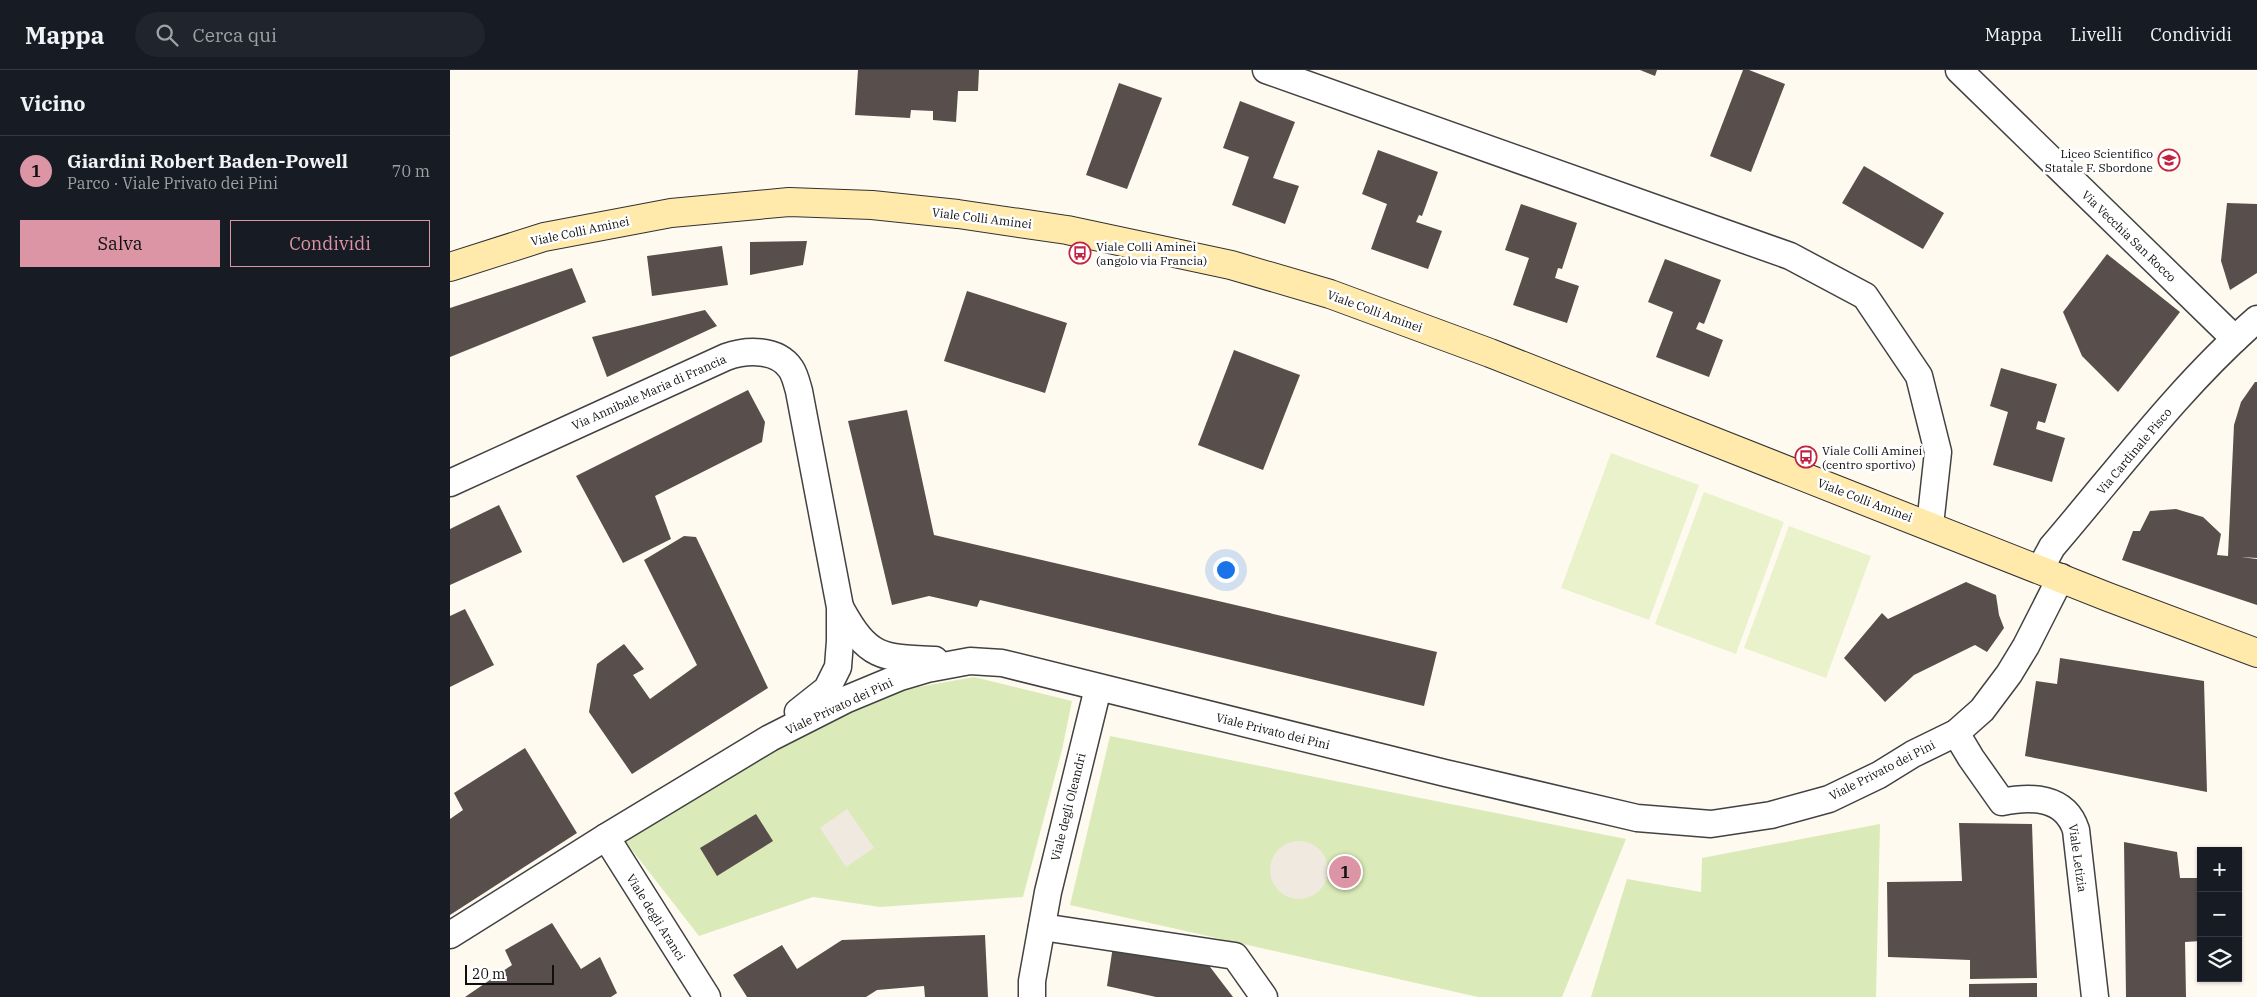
<!DOCTYPE html>
<html lang="it">
<meta charset="utf-8">
<style>
body{margin:0;font-family:"IBM Plex Serif",serif;background:#20242c;color:#f1f3f6}
.controls{position:absolute;right:15px;bottom:15px;display:grid;overflow:hidden;border-radius:0px;box-shadow:0 1px 4px #0004}
.controls button{width:45px;height:45px;display:grid;place-items:center;padding:0;border:0;border-bottom:1px solid #363941;background:#171b24;color:#f1f3f6;font:25px sans-serif}
.scale{position:absolute;left:15px;bottom:12px;width:89px;box-sizing:border-box;padding-left:5px;border:2px solid #0f0f0f;border-top:0;font-size:14px;line-height:18px;white-space:nowrap;color:#0f0f0f;-webkit-text-stroke:4px #fff;paint-order:stroke}
.you{position:absolute;left:775px;top:499px;width:18px;height:18px;margin:-12px;border:4px solid #fff;border-radius:50%;background:#1a73e8;box-shadow:0 0 0 8px #1a73e833}
.badge{display:grid;place-items:center;width:32px;height:32px;border-radius:50%;background:#dc95a5;color:#111;font-size:16px;font-weight:700}
.pin{position:absolute;translate:-50% -50%;border:2px solid #fff;box-shadow:0 1px 5px #0006}
.list{margin:0;padding:0;list-style:none}
h2{display:flex;justify-content:space-between;align-items:center;height:65px;margin:0;padding:0 20px;font-size:21px}
h2 small{font-size:16px;font-weight:400;color:#9ea1a6}
.list li{display:grid;grid-template-columns:32px 1fr auto;gap:15px;align-items:center;box-sizing:border-box;height:70px;padding:0 20px;border-top:1px solid #363941}
.list b{display:block;font-size:19px;white-space:nowrap}
.list p{margin:0;font-size:16px;white-space:nowrap;color:#9ea1a6}
.list em{font-size:16px;font-style:normal;color:#9ea1a6}
.actions{display:flex;gap:10px;padding:15px 20px}
.actions a{flex:1;padding:11px 0;border:1px solid #dc95a5;border-radius:0px;text-align:center;font-size:18px;color:#dc95a5}
.actions .main{background:#dc95a5;color:#111}
.icon{flex:none;width:28px;height:28px;fill:none;stroke:currentColor;stroke-width:2;stroke-linecap:round;stroke-linejoin:round}
.map{position:relative;flex:none;width:1807px;height:927px;overflow:hidden}
header{display:flex;align-items:center;gap:30px;box-sizing:border-box;height:70px;padding:0 25px;background:#171b24;border-bottom:1px solid #363941}
header strong{font-size:24px}
nav{display:flex;gap:28px;margin-inline-start:auto;font-size:18px}
.search{width:350px;height:45px;background:#20242c;display:flex;align-items:center;gap:12px;box-sizing:border-box;padding:0 18px;border-radius:28px;color:#9ea1a6;font-size:19px}
main{display:flex}
aside{flex:1;background:#171b24}
.map>svg:first-child{display:block}
</style>
<header>
<strong>Mappa</strong>
<div class="search"><svg class="icon" aria-label="search" viewBox="0 0 24 24"><circle cx="10" cy="10" r="6"/><path d="M15 15l6 6"/></svg>Cerca qui</div>
<nav><a>Mappa</a><a>Livelli</a><a>Condividi</a></nav>
</header>
<main>
<aside>
<h2>Vicino<small></small></h2>
<ul class="list">
<li><span class="badge">1</span><div><b>Giardini Robert Baden-Powell</b><p>Parco · Viale Privato dei Pini</p></div><em>70 m</em></li>
</ul>
<div class="actions"><a class="main">Salva</a><a>Condividi</a></div>
</aside>
<div class="map">
<svg width="1807" height="927" viewBox="0 0 1807 927">
<rect width="100%" height="100%" fill="#fffaf0"/>
<!-- green -->
<g fill="#daebb9">
<polygon points="524,607 622,631 612,680 573,827 430,837 363,827 249,866 171,766 342,667 434,623"/>
<polygon points="660,666 1176,769 1112,927 1028,927 620,835"/>
<polygon points="1430,754 1426,927 1141,927 1177,809 1251,822 1252,788"/>
</g>
<!-- pitch -->
<g fill="#eaf2cb">
<polygon points="1161,383 1249,415 1199,550 1111,518"/>
<polygon points="1254,422 1334,452 1286,584 1205,554"/>
<polygon points="1339,456 1421,486 1376,608 1294,578"/>
</g>
<!-- plaza -->
<g fill="#f0e9df">
<polygon points="397,739 424,778 396,797 370,758"/>
<circle cx="849" cy="800" r="29"/>
</g>
<!-- building -->
<g fill="#584e4b">
<polygon points="408,0 529,0 528,21 508,21 506,52 483,50 483,41 461,40 460,48 405,45"/>
<polygon points="1190,0 1207,0 1205,6"/>
<polygon points="1293,0 1299,0 1335,14 1301,102 1260,86"/>
<polygon points="669,13 712,28 677,119 636,105"/>
<polygon points="790,31 845,52 823,108 849,116 835,154 782,135 799,87 773,78"/>
<polygon points="928,80 988,102 972,146 969,145 966,152 992,161 978,199 921,179 937,134 912,124"/>
<polygon points="1414,96 1494,143 1473,179 1392,133"/>
<polygon points="1777,133 1807,134 1807,203 1780,220 1771,191"/>
<polygon points="1071,134 1127,153 1112,199 1108,198 1105,208 1129,216 1117,253 1063,235 1079,188 1055,180"/>
<polygon points="357,171 353,195 300,205 300,172"/>
<polygon points="272,176 278,215 202,226 197,186"/>
<polygon points="1657,184 1730,242 1668,322 1632,286 1613,242"/>
<polygon points="1215,189 1271,210 1254,254 1249,252 1246,259 1273,270 1259,307 1206,287 1223,242 1198,232"/>
<polygon points="122,198 136,232 0,287 0,238"/>
<polygon points="517,221 617,253 595,323 494,291"/>
<polygon points="255,240 267,256 157,307 142,267"/>
<polygon points="784,280 850,305 813,400 748,375"/>
<polygon points="1551,298 1607,314 1595,353 1588,351 1586,359 1615,368 1602,412 1543,395 1558,342 1540,336"/>
<polygon points="1805,312 1807,312 1807,488 1791,487 1807,489 1807,535 1672,490 1683,461 1690,461 1700,441 1726,439 1753,447 1771,464 1767,485 1778,486 1784,355 1791,332"/>
<polygon points="298,320 315,352 312,372 205,426 221,469 173,493 126,406"/>
<polygon points="457,340 484,465 987,582 974,636 530,530 527,537 479,526 442,535 398,351"/>
<polygon points="49,435 72,482 0,515 0,459"/>
<polygon points="234,466 246,467 318,618 182,704 139,642 147,594 174,574 194,599 183,605 200,629 247,595 194,490"/>
<polygon points="1516,512 1546,525 1549,545 1554,558 1537,582 1525,575 1464,605 1435,632 1394,588 1432,543 1438,549"/>
<polygon points="15,539 44,595 0,617 0,546"/>
<polygon points="1610,588 1754,611 1757,722 1575,686 1586,611 1607,614"/>
<polygon points="75,678 127,763 0,845 0,749 13,740 4,723"/>
<polygon points="306,744 323,771 267,806 250,778"/>
<polygon points="1509,753 1582,754 1587,908 1520,909 1520,890 1438,887 1437,812 1512,811"/>
<polygon points="1674,772 1727,782 1730,808 1751,808 1751,871 1735,872 1736,927 1676,927"/>
<polygon points="102,853 131,899 150,887 167,923 161,927 15,927 62,895 55,880"/>
<polygon points="535,865 538,927 475,927 474,916 427,920 416,927 297,927 283,905 332,875 347,899 392,870"/>
<polygon points="663,876 754,889 783,927 706,927 657,916"/>
<polygon points="1587,913 1587,927 1519,927 1519,914"/>
</g>
<g fill="none" stroke-linecap="round" stroke-linejoin="round">
<!-- minor casing -->
<g stroke="#424242" stroke-width="29">
<g id="minor">
<polyline points="816,0 1340,186 1415,226 1469,306 1488,382 1480,455"/>
<polyline points="1509,0 1785,269"/>
<path d="M0,413L276,287C296,280 327,278 341,299C345,305 347,314 349,321L390,537V571L388,597L377,619L348,642"/>
<path d="M1590,499L1602,477C1668,400 1730,316 1807,249"/>
<path d="M391,539C418,588 431,588 485,590"/>
<path d="M1506,663L1521,688L1552,732C1581,726 1615,726 1626,760L1645,927"/>
<polyline points="156,767 257,927"/>
<polyline points="592,857 785,886 814,927"/>
<polyline points="0,865 156,767 320,668 397,629 450,607 477,599 520,591 552,593 995,703 1187,748 1261,754 1321,745 1379,729 1429,705 1463,684 1506,663 1532,640 1559,604 1576,576 1611,507"/>
<polyline points="582,927 582,911 598,822 648,618"/>
</g>
</g>
<!-- secondary casing -->
<g stroke="#313131" stroke-width="30">
<polyline id="secondary" points="0,197 94,167 221,143 339,132 422,135 508,144 617,160 781,195 880,224 1040,283 1658,527 1807,583"/>
</g>
<!-- minor -->
<use href="#minor" stroke="#fff" stroke-width="26"/>
<!-- secondary -->
<use href="#secondary" stroke="#ffe9ab" stroke-width="28"/>
</g>
<!-- icons -->
<defs>
<g id="school-ring" transform="scale(1.125)"><circle r="9.5" fill="#fff" stroke="#c22342" stroke-width="1.5"/><path d="M0-5L7-2L0 1L-7-2ZM-4 1L0 2.5L4 1V4Q0 6-4 4Z" fill="#c22342"/></g>
<g id="bus-ring" transform="scale(1.125)"><circle r="9.5" fill="#fff" stroke="#c22342" stroke-width="1.5"/><path d="M-5-6H5V4H4V6H2V4H-2V6H-4V4H-5ZM-3.5-4V0h7V-4ZM-3.5 1.2v1.5H-2V1.2ZM2 1.2v1.5H3.5V1.2Z" fill="#c22342"/></g>
</defs>
<g fill-rule="evenodd">
<use href="#school-ring" x="1719" y="90"/>
<use href="#bus-ring" x="630" y="183"/>
<use href="#bus-ring" x="1356" y="387"/>
</g>
<g text-anchor="middle" dominant-baseline="central" stroke-width="5" stroke-linejoin="round" paint-order="stroke">
<!-- poi labels -->
<g font-size="12" fill="#0f0f0f" stroke="#fff" text-anchor="start">
<text x="1703" y="83" text-anchor="end">Liceo Scientifico<tspan x="1703" dy="14">Statale F. Sbordone</tspan></text>
<text x="646" y="176">Viale Colli Aminei<tspan x="646" dy="14">(angolo via Francia)</tspan></text>
<text x="1372" y="380">Viale Colli Aminei<tspan x="1372" dy="14">(centro sportivo)</tspan></text>
</g>
<!-- street labels -->
<g font-size="12" fill="#0f0f0f" stroke="#fff">
<text transform="translate(532 148) rotate(7)">Viale Colli Aminei</text>
<text transform="translate(130 161) rotate(-12)">Viale Colli Aminei</text>
<text transform="translate(1679 166) rotate(44)">Via Vecchia San Rocco</text>
<text transform="translate(925 241) rotate(20)">Viale Colli Aminei</text>
<text transform="translate(199 322) rotate(-24)">Via Annibale Maria di Francia</text>
<text transform="translate(1684 381) rotate(-50)">Via Cardinale Pisco</text>
<text transform="translate(1415 430) rotate(21)">Viale Colli Aminei</text>
<text transform="translate(389 636) rotate(-25)">Viale Privato dei Pini</text>
<text transform="translate(823 661) rotate(14)">Viale Privato dei Pini</text>
<text transform="translate(1432 700) rotate(-27)">Viale Privato dei Pini</text>
<text transform="translate(618 737) rotate(-76)">Viale degli Oleandri</text>
<text transform="translate(1628 788) rotate(82)">Viale Letizia</text>
<text transform="translate(206 847) rotate(58)">Viale degli Aranci</text>
</g>
</g>
</svg>
<div class="controls">
<button>+</button>
<button>−</button>
<button><svg class="icon" aria-label="layers" viewBox="0 0 24 24"><path d="M12 4l9 5-9 5-9-5zM3 14l9 5 9-5"/></svg></button>
</div>
<div class="scale">20 m</div>
<div class="you"></div>
<div class="pin badge" style="left:895px;top:802px">1</div>
</div>
</main>
